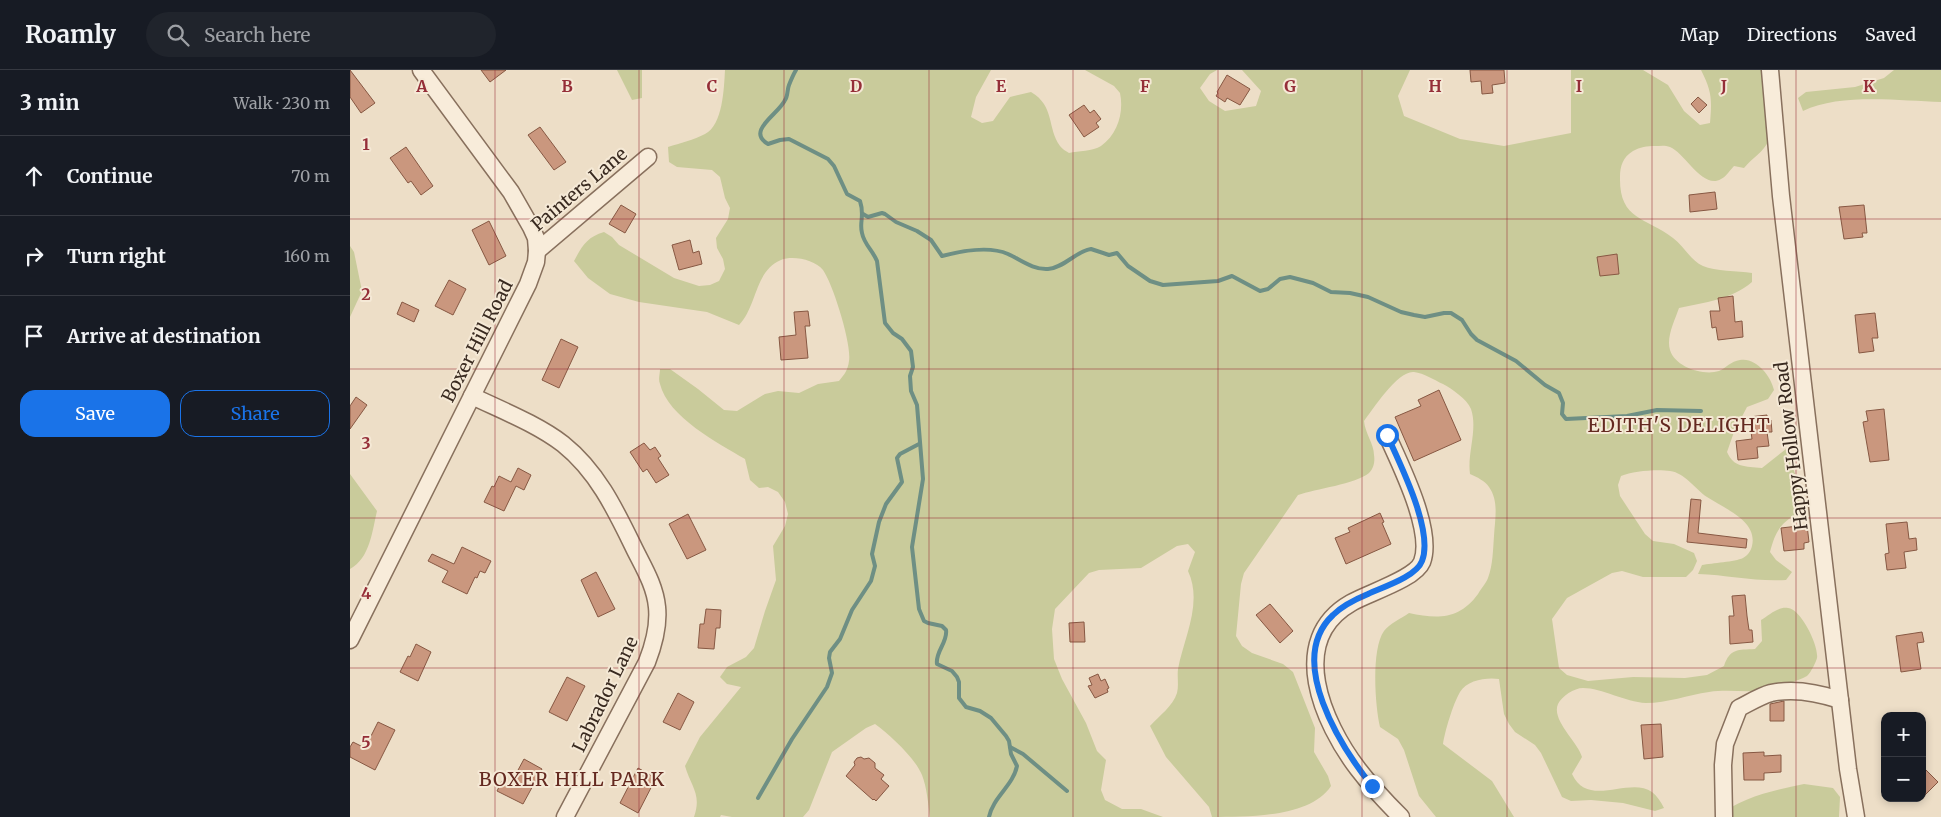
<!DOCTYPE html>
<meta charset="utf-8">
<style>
body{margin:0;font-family:Merriweather,serif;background:#20242c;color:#f1f3f6}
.controls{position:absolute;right:15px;bottom:15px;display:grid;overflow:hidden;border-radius:10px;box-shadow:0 2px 8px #0003}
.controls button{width:45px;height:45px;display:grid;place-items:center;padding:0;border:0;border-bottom:1px solid #363941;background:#171b24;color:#f1f3f6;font:25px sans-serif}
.stop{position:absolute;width:15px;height:15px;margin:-11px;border:4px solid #1a73e8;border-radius:50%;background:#fff}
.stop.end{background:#1a73e8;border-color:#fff;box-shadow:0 1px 5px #0008}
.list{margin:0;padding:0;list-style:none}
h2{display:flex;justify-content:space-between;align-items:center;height:65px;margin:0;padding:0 20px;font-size:21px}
h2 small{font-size:16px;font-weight:400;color:#9ea1a6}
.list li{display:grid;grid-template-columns:32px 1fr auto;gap:15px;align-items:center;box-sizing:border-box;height:80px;padding:0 20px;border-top:1px solid #363941}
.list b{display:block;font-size:19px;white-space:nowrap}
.list em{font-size:16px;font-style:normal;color:#9ea1a6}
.actions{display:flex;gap:10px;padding:15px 20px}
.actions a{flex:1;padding:11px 0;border:1px solid #1a73e8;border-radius:15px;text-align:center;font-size:18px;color:#1a73e8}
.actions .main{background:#1a73e8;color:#fff}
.icon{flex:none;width:28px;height:28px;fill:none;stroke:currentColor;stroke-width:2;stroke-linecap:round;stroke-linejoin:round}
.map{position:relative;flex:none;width:1591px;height:747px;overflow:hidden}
header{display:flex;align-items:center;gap:30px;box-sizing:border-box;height:70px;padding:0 25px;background:#171b24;border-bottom:1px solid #363941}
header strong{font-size:24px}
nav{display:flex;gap:28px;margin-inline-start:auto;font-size:18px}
.search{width:350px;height:45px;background:#20242c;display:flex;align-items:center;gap:12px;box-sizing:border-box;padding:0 18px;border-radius:28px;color:#9ea1a6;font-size:19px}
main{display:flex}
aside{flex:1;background:#171b24}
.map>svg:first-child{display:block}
</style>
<header>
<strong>Roamly</strong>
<div class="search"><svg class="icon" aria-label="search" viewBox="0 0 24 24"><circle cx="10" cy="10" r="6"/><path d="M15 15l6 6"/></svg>Search here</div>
<nav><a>Map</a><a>Directions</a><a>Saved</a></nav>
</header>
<main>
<aside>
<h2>3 min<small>Walk · 230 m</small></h2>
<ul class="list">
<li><svg class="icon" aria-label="ahead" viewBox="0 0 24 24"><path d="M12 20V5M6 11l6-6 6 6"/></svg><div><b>Continue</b></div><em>70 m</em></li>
<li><svg class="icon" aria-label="right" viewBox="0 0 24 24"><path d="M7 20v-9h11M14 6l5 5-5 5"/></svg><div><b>Turn right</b></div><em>160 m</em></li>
<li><svg class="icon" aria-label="arrive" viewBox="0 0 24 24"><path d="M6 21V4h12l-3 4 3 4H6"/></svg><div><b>Arrive at destination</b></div></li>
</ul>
<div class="actions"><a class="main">Save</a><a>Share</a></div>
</aside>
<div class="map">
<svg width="1591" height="747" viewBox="0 0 1591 747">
<rect width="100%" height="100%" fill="#eddec7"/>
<!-- green -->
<g fill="#c9cb9b">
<polygon points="267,0 292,0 292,28 282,30"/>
<path d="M375,0H641L626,27L621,47L632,53L643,51L660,27L681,22C705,36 697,58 710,76C712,79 716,81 719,83C728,81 743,81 751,76C768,64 774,42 770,23L764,16L735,0H867L860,4L850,18L859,31L875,41L906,36L911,21L892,0H1060L1048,26L1054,46L1110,69L1154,76L1221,63V0H1293L1318,15L1334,41L1350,55L1360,53C1362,29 1362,22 1351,0H1419V70C1413,83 1403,87 1394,98L1384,96C1380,100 1376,107 1371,109C1353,120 1335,83 1320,77C1315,75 1310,76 1305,76C1297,76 1290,77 1283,81C1273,87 1270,96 1270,107C1269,150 1295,147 1323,168C1334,176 1340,190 1353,196C1365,201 1388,201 1402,203V212C1381,230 1355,232 1329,238C1325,250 1316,267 1320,280C1325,297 1353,306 1369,301C1376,298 1381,291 1390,290C1406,287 1421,306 1424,320L1418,329L1397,337L1384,362L1377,382C1384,398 1395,396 1412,398L1436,379L1451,420L1447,444C1430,453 1425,463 1420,482L1426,490L1442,502L1436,510C1406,512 1378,505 1348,504L1352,495C1362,493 1385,492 1393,488C1397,486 1401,481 1402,476C1408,451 1375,439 1357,427C1345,419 1335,403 1320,401C1307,399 1283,401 1271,406L1268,415L1270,426L1295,464L1303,471L1324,474L1344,483L1347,491L1343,500L1336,507H1293L1272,501L1262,503L1217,528L1202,549L1209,598L1217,605L1238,611L1283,607L1335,608L1357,605L1374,596C1380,578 1388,580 1405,579L1412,571L1411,550C1419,545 1429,536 1438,538C1451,539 1469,576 1467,588C1466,592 1461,602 1458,605C1455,609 1422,619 1416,620C1397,623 1378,619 1359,622C1338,625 1317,633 1296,633C1275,632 1252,618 1233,618C1224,618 1212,626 1208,634C1201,650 1228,672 1232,687L1222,704C1238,739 1279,706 1302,722C1307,726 1311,732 1314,738L1305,741L1273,733L1241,730L1221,731L1212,727L1191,683L1185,675L1165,662L1159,654L1154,644L1149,609C1137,607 1117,610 1110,622C1103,634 1095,661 1093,674L1142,711L1164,747H1086L1069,726L1054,680L1048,669L1030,657C1025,636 1021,579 1034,561C1039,554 1052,548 1059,543C1087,549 1109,550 1128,524C1131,519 1136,513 1138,508C1143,495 1143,479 1144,466C1145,449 1149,431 1139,417C1135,411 1127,407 1120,404C1117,383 1128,360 1121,339C1117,329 1102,319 1093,314C1084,310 1074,303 1064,302C1048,300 1023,339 1014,351C1015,363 1024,374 1024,385C1025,391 1024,398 1019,403C1006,414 965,419 948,425L894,503L891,514L886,566L892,576L902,583L933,594L943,602L965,658L964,682L978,706L981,716C961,747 900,747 862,747L859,737L816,687L800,656C809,646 823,636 827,623C829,615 827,607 828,599C834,567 853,533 838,501L845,482L838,474L827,476L791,498L749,500L739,503L705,539L702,559L704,589L712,609L736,653L747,681L756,690L751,720L755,730L772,739H791L813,747H580C578,733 577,718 572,705C565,688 540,665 525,654L516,658L482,682L459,740L453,747H382L371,745L370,747H344C352,724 341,717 335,696L350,667L391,617L377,614L370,607L377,597L396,587L404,578L415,541L426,510L423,476L435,456L438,444L435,432L428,422L418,417L409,418L400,410L395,389C368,373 318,347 310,314C308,309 310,304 310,299H320L348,319L374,340L387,341L415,324L428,321L449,323L468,314L489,311C494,305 498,300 499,291C502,275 483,214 473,200C465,190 443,185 431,190C405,200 407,237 389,255L357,242L289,232L260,224L238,208L224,191C232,176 237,167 254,162L262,167L269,175L324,208L349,216L360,215L369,211L375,199L373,189L367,178L366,168L378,149L380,138L375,128L370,107L362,100L327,97L319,92L318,77C330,73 344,70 355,64C373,55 374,18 375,0Z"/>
<path d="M1544,0H1591V32C1550,31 1490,23 1453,41L1448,28L1456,22L1505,17L1534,8Z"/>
<polygon points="0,176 4,182 12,221 0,247"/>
<path d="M0,404L27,441C22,462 20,488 0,499Z"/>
<path d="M1454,714L1483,718L1490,727L1489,747H1367C1391,727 1424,720 1454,714Z"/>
</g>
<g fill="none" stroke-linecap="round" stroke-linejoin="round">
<!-- stream -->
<g stroke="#6e8f84" stroke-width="4">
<path d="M446,0C443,5 441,10 439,15C437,20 438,26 435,30C430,43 395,61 418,74L430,70L439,69L478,89L484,96L497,124L510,131C515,146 509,152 512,163C514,174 523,181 527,191L535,253L543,263L552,269L561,281L563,297L560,306L561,321L567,335L573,409L562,477L569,539L574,551L578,553L592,556L596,560C598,572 585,582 587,594L602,601L607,607L609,612V628L616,637L630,641L641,648L656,666L659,671L661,684L667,696C663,716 643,727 639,747"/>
<path d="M513,144L518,147L532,143L535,144L546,152L567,161L581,170L592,186C611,181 640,176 658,184C671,190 683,200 698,199C714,198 726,181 741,179L759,185L767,183L778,196L800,211L813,215L868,211L882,206L910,221L918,219L930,209L940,207L963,213L981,222L1000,223L1018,227L1051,242L1064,245L1075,247L1094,243H1101L1112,250L1121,264L1127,270L1166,291L1195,315L1209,323L1213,333L1212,344L1216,349L1277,346L1307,340L1351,341"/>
<polyline points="660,677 673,684 717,721"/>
<polyline points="408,728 442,669 477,617 482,603 479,588 480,582 490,569 502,540 521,511 525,496 522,484 529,452 536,434 552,412 547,388 550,384 569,374"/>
</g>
</g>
<!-- building -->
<g fill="#ca977e" stroke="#875843">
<polygon points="0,0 25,33 11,43 0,27"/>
<polygon points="131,0 156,0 140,12"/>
<polygon points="1120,0 1154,0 1155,13 1142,15 1143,23 1132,24 1131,11 1121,12"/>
<polygon points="877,5 900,19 890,35 877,28 875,32 866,26 868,23 867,22"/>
<polygon points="1348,27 1357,35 1349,43 1341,34"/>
<polygon points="734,35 740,43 744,40 751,49 746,53 749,57 734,67 719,45"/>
<polygon points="190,57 216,92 204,100 178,65"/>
<polygon points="56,77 83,116 71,125 61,111 58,113 40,88"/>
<polygon points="1365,122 1367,139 1340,142 1339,125"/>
<polygon points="271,135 286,144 275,163 259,154"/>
<polygon points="1514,135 1517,163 1512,163 1513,167 1494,169 1489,137"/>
<polygon points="139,151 156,186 139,195 122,160"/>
<polygon points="340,170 343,183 349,181 352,194 329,200 322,175"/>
<polygon points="1267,184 1269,204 1250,206 1247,187"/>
<polygon points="99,210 116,219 103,245 85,236"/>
<polygon points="1383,226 1385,252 1392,251 1393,267 1368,270 1366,257 1362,258 1360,241 1370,241 1368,228"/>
<polygon points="52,232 69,240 64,252 47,244"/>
<polygon points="458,241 460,256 455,256 458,288 431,290 429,267 446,265 444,242"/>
<polygon points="1525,243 1528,268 1522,268 1524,281 1509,283 1505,245"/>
<polygon points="211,269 228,277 209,318 192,310"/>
<polygon points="1089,320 1111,370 1064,391 1045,347 1071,336 1068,330"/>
<polygon points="6,327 17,335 0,359 0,336"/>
<polygon points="1534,339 1539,390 1520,392 1513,352 1518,351 1516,341"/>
<polygon points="1417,345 1417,351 1421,350 1422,362 1417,362 1419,376 1407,377 1408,388 1388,390 1386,371 1402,369 1399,347"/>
<polygon points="294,373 300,380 305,377 311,386 308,388 319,405 306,413 297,399 293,402 280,382"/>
<polygon points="168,398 181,405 174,420 166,416 154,441 134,432 142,416 144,417 149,406 161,412"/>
<polygon points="1341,429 1351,430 1348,463 1397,469 1396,478 1337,472"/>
<polygon points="1030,443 1034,452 1032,453 1041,474 996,494 985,468 1000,462 998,458"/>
<polygon points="338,444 356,480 337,489 319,454"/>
<polygon points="1557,452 1559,469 1566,468 1567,480 1554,482 1556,498 1537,500 1535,484 1539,483 1536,454"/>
<polygon points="1457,455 1459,472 1454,473 1454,479 1434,481 1431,458"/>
<polygon points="112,477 141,491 135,503 130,501 127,508 125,507 117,524 92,512 98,501 78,491 82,484 104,494"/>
<polygon points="246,502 265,539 248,547 231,510"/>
<polygon points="1395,525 1397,546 1399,560 1402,560 1403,572 1380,574 1379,546 1384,546 1382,526"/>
<polygon points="920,534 943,561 930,573 906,545"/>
<polygon points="356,539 371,540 370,558 366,558 364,579 348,578 350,554 354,554"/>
<polygon points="734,552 735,572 720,572 719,553"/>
<polygon points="1572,562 1574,572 1567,573 1571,599 1551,602 1546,566"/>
<polygon points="66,574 81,582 68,611 50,602 58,586 60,587"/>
<polygon points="748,604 751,611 755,609 759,618 757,619 758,622 745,628 738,616 742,615 739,608"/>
<polygon points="217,607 235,616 217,651 199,642"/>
<polygon points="328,623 344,632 330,660 313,652"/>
<polygon points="1434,631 1434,651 1420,651 1420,634"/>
<polygon points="28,652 45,660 25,700 0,687 0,677 3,672 15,678"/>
<polygon points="1311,654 1313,687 1294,689 1291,655"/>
<polygon points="1414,682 1414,686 1431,685 1431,702 1414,703 1414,710 1394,710 1393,683"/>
<polygon points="511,687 514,689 519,688 525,693 525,698 534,705 531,709 539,716 526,731 524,729 523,730 496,706 505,695 504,692 507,688"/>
<polygon points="174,689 192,699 173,734 147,721 152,711 160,715"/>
<polygon points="1572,696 1588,712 1572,728"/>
<polygon points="288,698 306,708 288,743 270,733"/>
</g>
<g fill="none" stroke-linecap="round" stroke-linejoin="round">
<!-- minor casing -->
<g stroke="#88705d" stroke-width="19">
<g id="minor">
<polyline points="1420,0 1431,126 1498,699 1506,747"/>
<polyline points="187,181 298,87"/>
<path d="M122,326C151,340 187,354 213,374C248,402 266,441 285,480C294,498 305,516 307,537C309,556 304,574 297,592L215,747"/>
<path d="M1037,365C1050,394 1084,461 1072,492C1065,509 1018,523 1001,533C936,570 973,653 1008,699C1021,716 1036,732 1051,747"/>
<polyline points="0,570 178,214 186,192 187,181 186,168 181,157 161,122 71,0"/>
<path d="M1374,747L1373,695L1375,674L1389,638C1399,633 1410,626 1421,623C1443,618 1469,623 1490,630"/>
</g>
</g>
<!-- minor -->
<use href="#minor" stroke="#f8ecda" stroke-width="16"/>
</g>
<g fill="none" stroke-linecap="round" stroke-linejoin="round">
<!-- route -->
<path stroke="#1a73e8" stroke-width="6" d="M1022,716C991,677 935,590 983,545C992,536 1006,529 1018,524C1033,517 1066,507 1072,491C1084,461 1050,394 1037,365"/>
</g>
<!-- grid -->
<path fill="none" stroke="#952e38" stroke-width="1" stroke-opacity="0.55" d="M145,0V747M289,0V747M434,0V747M579,0V747M723,0V747M868,0V747M1012,0V747M1157,0V747M1302,0V747M1446,0V747M0,149H1591M0,299H1591M0,448H1591M0,598H1591"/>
<g text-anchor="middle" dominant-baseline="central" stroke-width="4" stroke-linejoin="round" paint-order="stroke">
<!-- street labels -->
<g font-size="18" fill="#392a20" stroke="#f5e9d6">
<text transform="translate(229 119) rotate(-40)">Painters Lane</text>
<text transform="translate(127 271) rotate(-63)">Boxer Hill Road</text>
<text transform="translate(1441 376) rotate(-97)">Happy Hollow Road</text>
<text transform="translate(255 624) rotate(-64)">Labrador Lane</text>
</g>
<!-- neighbourhood labels -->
<g font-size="19" letter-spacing="1" fill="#642920" stroke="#f5e9d6">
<text x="1329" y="355">EDITH'S DELIGHT</text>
<text x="222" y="709">BOXER HILL PARK</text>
</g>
</g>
<g font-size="16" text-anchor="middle" font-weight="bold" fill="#952e38" stroke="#f5e9d6" stroke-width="4" stroke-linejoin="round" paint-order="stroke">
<text x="72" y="22">A</text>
<text x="217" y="22">B</text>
<text x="362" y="22">C</text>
<text x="506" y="22">D</text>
<text x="651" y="22">E</text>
<text x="795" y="22">F</text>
<text x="940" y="22">G</text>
<text x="1085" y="22">H</text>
<text x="1229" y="22">I</text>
<text x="1374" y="22">J</text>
<text x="1519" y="22">K</text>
<text x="16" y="80">1</text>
<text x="16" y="230">2</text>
<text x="16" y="379">3</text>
<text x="16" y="529">4</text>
<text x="16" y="678">5</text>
</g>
</svg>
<div class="controls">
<button>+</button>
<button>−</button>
</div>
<div class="stop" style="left:1037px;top:365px"></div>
<div class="stop end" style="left:1022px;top:716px"></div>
</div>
</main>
